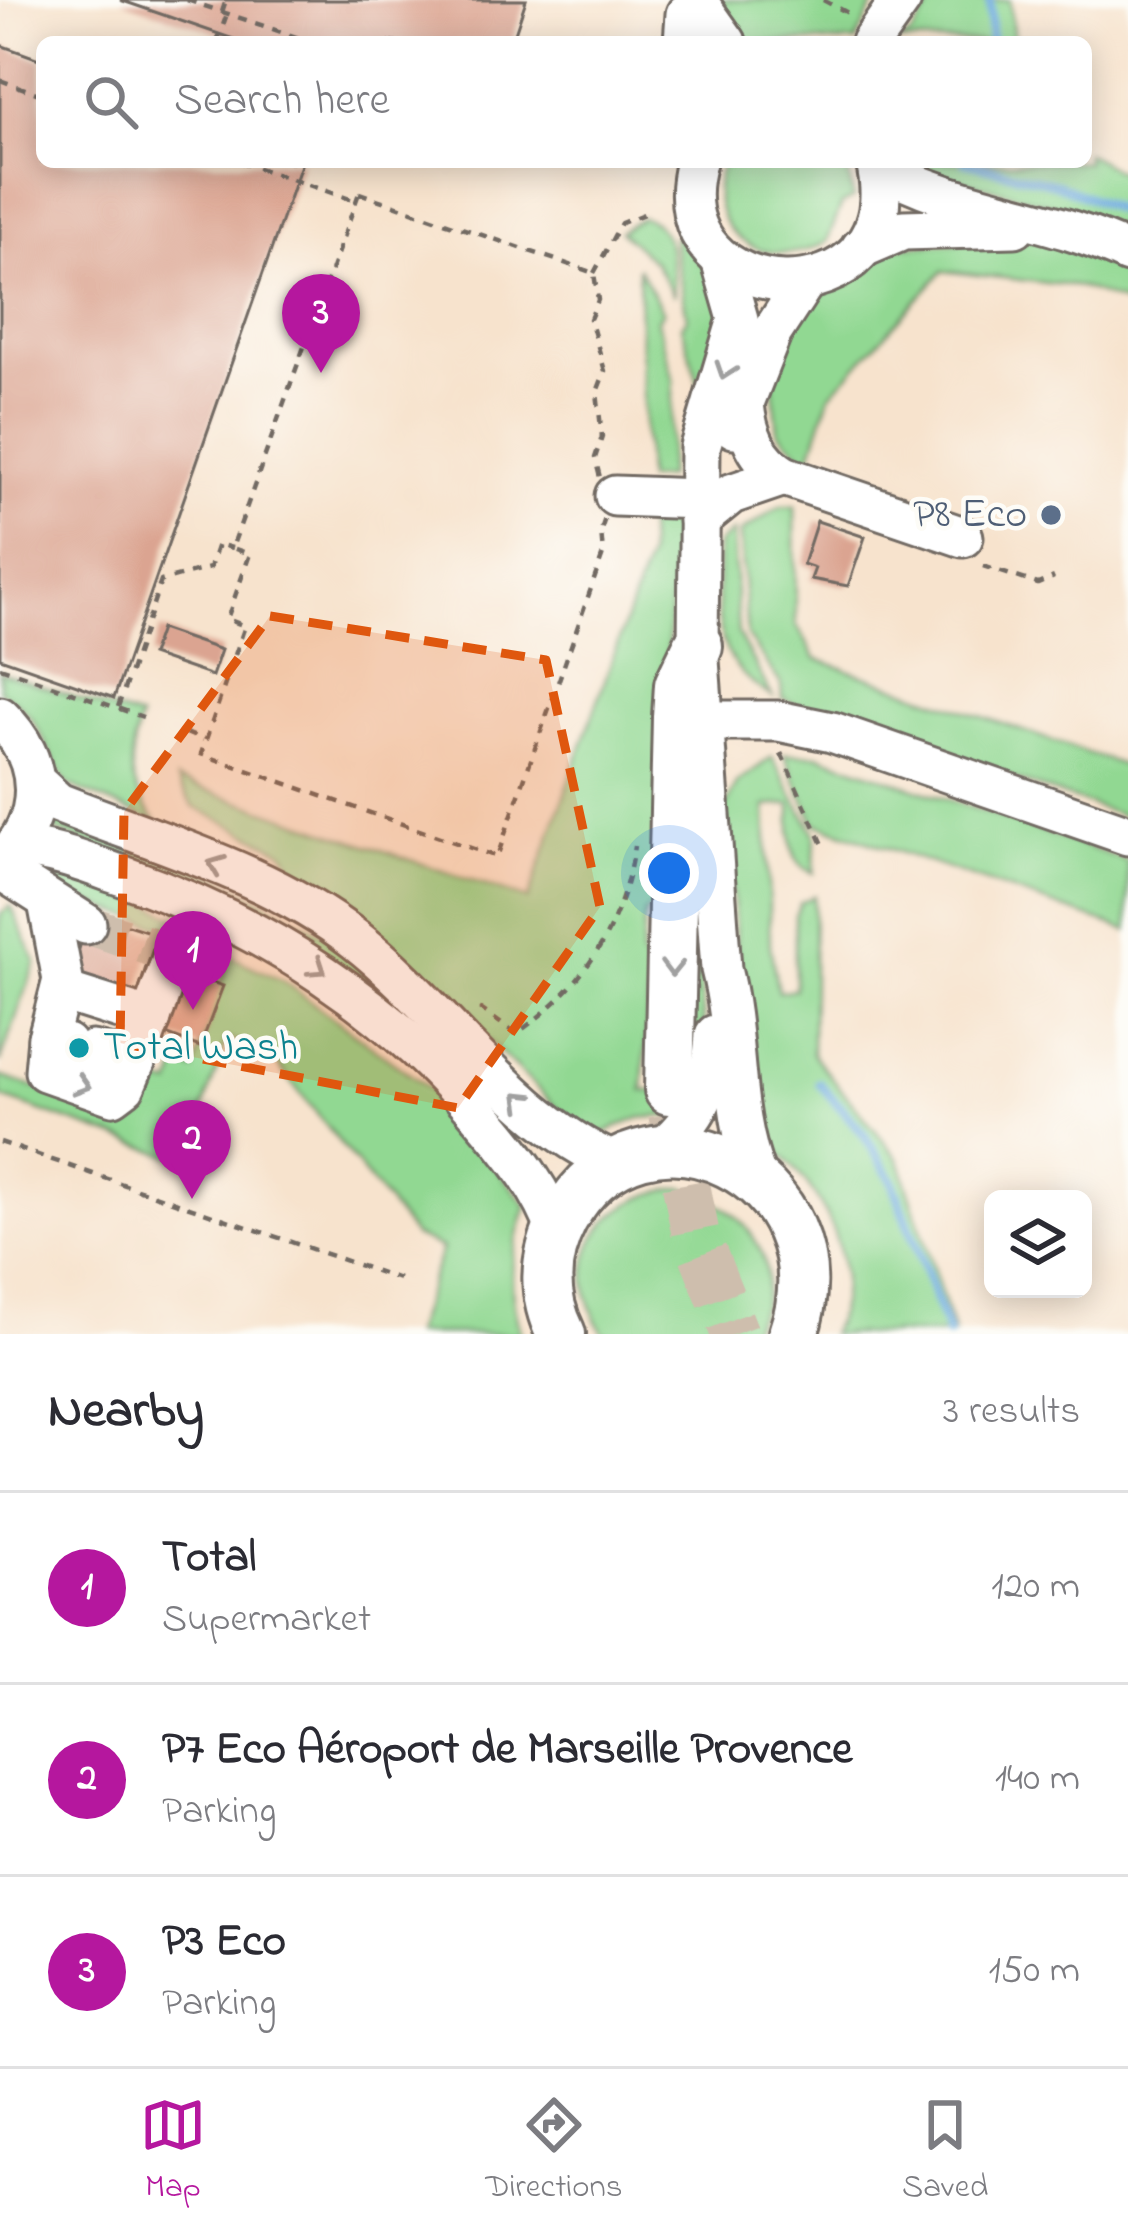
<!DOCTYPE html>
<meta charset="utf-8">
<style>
body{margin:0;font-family:"Indie Flower",sans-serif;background:#f7f7f7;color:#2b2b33}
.controls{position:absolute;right:36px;bottom:36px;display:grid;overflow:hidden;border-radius:18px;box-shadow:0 6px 30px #0003}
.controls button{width:108px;height:108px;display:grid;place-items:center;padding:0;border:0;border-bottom:3px solid #e1e1e2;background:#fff;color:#2b2b33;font:60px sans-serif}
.you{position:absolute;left:669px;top:873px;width:42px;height:42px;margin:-30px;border:9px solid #fff;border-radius:50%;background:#1a73e8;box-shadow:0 0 0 18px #1a73e833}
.badge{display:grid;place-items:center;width:78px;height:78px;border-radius:50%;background:#b5179e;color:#fff;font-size:39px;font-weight:700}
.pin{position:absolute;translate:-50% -99px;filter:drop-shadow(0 3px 6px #0008)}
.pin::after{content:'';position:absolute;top:63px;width:42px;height:36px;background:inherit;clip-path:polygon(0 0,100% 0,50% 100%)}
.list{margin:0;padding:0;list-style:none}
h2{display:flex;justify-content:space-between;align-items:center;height:156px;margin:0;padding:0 48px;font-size:51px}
h2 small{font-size:39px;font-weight:400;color:#7c7c81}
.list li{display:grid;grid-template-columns:78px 1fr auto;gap:36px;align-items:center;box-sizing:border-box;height:192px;padding:0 48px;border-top:3px solid #e1e1e2}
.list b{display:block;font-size:45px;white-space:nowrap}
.list p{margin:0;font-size:39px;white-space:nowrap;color:#7c7c81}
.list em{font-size:39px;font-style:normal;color:#7c7c81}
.icon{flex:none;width:66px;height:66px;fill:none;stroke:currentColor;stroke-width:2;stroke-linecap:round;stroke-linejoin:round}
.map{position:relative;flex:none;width:1128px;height:1334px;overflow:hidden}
.search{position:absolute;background:#fff;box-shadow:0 6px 30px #0003;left:36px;right:36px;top:36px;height:132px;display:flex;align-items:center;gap:30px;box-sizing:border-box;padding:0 42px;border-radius:18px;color:#7c7c81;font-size:45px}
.sheet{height:732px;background:#fff}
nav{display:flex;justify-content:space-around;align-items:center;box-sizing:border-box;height:168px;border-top:3px solid #e1e1e2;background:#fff;font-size:33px;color:#7c7c81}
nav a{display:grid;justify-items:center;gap:6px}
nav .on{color:#b5179e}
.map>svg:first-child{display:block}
</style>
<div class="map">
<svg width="1128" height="1334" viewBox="0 0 1128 1334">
<rect width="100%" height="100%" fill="#fdfcf7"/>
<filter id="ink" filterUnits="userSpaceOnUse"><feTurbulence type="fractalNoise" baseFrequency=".00833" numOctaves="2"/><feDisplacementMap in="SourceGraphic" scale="24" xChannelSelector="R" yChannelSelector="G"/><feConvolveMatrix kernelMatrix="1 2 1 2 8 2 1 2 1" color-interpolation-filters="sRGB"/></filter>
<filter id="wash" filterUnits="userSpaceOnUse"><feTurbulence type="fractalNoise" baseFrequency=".004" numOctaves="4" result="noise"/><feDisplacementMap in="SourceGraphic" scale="48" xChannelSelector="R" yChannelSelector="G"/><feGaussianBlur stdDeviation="2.7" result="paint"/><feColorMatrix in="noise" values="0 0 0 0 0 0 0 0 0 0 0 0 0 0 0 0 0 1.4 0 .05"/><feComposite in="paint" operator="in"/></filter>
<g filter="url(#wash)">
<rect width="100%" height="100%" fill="#f7e3cd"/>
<!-- green -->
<g fill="#91d892" stroke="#5e825e" stroke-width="3">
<polygon points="716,0 876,0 856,42 738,42"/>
<polygon points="934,0 1010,0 1014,42 897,42 912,35"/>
<polygon points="1086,153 1128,177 1128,232 1075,211 896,162 1086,162"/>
<path d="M723,162H846L853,198L842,204L827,242C766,274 696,233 723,162Z"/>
<path d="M642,217C675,225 672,268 674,296L654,262L620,231Z"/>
<polygon points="673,237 684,239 710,274 726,311 704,403 682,326 687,318"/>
<polygon points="1042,238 1128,270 1128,305 1081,287 943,271 830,395 809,461 778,432 773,383 766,369 793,313 888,247"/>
<polygon points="638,267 663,312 657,320 674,381 667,477 646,480"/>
<polygon points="781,506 795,506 796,624 816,659 1128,767 1128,818 782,699 781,684 747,636 740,533"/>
<polygon points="647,516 674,521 656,903 645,913 641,956 650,969 643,1091 684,1090 685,956 699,960 705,1037 680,1115 639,1118 598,1135 574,1124 421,976 307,888 283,851 193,806 177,780 528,900 648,557"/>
<path d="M733,532L738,634L772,696C706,660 719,610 718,544Z"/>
<path d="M0,672L140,719C126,763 128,787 158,823L68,785C45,751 39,711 0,691Z"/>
<polygon points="784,754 818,755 1128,861 1128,931 815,823"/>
<path d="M772,757L815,834L814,873C785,863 792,831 791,804L766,806L770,945L778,992L795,989V916L800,903L814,896L812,1054L899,1159L954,1334H830C869,1260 813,1171 752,1131L725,808L737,783Z"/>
<polygon points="54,817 217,876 324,934 398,996 388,1004 209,892 52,829"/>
<polygon points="51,871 134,896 179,919 168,929 42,887 39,881"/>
<polygon points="11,906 36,962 0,1063 0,914"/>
<path d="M229,956L283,981L434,1092L527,1206C511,1251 506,1288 521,1334H413L442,1248L414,1236L267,1051L227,1039L185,1161L0,1097V1076L111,1113L144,1079L172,1086L179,1064L194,1070Z"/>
<path d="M683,1188C749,1206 795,1272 746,1334H604C558,1261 602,1195 683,1188Z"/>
</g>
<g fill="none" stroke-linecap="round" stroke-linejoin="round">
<!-- stream -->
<g stroke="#69a9dd" stroke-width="9">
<polyline points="990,0 991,42"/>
<polyline points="965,162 1056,184 1128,214"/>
<polyline points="819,1083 863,1133 892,1180 948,1334"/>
</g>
</g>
<g id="blocks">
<!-- building -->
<g fill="#dba491">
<polygon points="120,0 526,0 512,42 242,42"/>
<polygon points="0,45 42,60 42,162 302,162 114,698 0,658"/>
<polygon points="817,521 865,537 848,586 811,579 815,568 803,564"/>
<polygon points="160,629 221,650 212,676 151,655"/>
<polygon points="90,913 156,934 135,1003 69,982"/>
<polygon points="185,973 223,986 200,1047 163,1033"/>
</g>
</g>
</g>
<g filter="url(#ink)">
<use href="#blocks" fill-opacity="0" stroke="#726b64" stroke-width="3"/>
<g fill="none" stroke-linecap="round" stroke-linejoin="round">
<!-- minor-tunnel -->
<polyline stroke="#cebead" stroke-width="39" stroke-dasharray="39 20" stroke-linecap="butt" points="86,924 152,947"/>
<!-- major-tunnel -->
<polyline stroke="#cebead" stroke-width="48" stroke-dasharray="48 24" stroke-linecap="butt" points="672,1113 696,1236 735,1334"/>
<!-- minor casing -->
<g stroke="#726b64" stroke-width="45">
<g id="minor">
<polyline points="696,0 726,42"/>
<polyline points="684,42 686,14"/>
<polyline points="871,42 901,0"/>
<path d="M696,162C654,316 915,325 876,162"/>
<path d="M877,165C953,210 1048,214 1128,253"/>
<polyline points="861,248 903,230 1015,227"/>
<path d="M721,259L738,319L700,447L698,646L721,969C739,1039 730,1112 757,1179"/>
<path d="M744,404C747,435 757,459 784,476L963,537"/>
<polyline points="734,428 772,332 804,283"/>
<polyline points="615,496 699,499"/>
<polyline points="699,520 731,494 784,476"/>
<path d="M0,717C45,760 47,819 0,862"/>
<polyline points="701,721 778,721 832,732 1128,835"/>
<path d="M36,783L58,803C159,843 270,873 356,940C445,1009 511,1120 618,1164"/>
<path d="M17,847C54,850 88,864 123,876C268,927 389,1005 488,1124C516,1157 543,1191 557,1232"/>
<polyline points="0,869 86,924"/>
<polyline points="48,902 63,980 48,1038 66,1044"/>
<polyline points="62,991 151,1019"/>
<polyline points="48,1038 45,1071 113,1095 125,1086 135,1062"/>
<polyline points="92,1051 135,1062 177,946"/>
<path d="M658,1152C700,1119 712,1087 715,1035"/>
</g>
</g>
<!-- major casing -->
<g stroke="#726b64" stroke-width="54">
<g id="major">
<polyline points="669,1090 677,717 679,685 698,646"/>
<path d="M561,1334C542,1296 543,1257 563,1219C642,1075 848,1176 793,1334"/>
</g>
</g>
<!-- path -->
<g stroke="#726b64" stroke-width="4.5" stroke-dasharray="9 9" stroke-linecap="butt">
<polyline points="187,0 311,42"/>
<polyline points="823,0 850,14"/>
<polyline points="222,12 226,0"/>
<polyline points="217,42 227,14"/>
<polyline points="0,80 42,95"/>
<polyline points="240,162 356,201"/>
<polygon points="359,193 594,273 598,300 590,319 605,371 597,392 602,437 595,458 608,509 601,530 603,554 497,857 201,754 245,626 227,619 250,554 232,548"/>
<polyline points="594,273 621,223 649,212"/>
<polyline points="983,566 1038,584 1054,577"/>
<polyline points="0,667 143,717"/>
<polyline points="118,707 161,581 210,568 218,544 232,548"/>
<polyline points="186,733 203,740"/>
<polyline points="781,753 826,851"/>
<path d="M479,1008L516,1034C584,986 622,929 634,846"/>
<polyline points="0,1142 399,1279"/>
</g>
<!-- minor -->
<use href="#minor" stroke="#fff" stroke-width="39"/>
<!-- major -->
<use href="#major" stroke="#fff" stroke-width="48"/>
</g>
<!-- one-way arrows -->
<defs><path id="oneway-chevron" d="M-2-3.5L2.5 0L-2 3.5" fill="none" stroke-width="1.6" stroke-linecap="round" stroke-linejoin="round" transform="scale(3)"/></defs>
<g stroke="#a0a0a0">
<use href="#oneway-chevron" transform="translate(725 371) rotate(109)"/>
<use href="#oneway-chevron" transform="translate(216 865) rotate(-159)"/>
<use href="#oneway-chevron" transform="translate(318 968) rotate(34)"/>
<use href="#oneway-chevron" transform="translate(672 968) rotate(91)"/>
<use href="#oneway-chevron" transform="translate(82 1085) rotate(17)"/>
<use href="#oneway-chevron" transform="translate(522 1099) rotate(-136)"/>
</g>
</g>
<!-- marked area -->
<path fill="#df570e" fill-opacity="0.2" stroke="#df570e" stroke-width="9" stroke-dasharray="24 15" stroke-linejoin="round" d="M270,616L546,660L600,907L458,1108L120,1043L124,812Z"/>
<!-- markers -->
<circle fill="#5c6f8a" stroke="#fdfcf7" stroke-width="4.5" cx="1051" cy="515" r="12"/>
<circle fill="#0f9aa8" stroke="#fdfcf7" stroke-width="4.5" cx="79" cy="1048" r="12"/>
<g text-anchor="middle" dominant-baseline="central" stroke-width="9" stroke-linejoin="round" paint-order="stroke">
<!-- service labels -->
<g font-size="42" fill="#4e5e75" stroke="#fdfcf7" text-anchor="end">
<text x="1027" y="515">P8 Eco</text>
</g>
<!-- culture labels -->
<g font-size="42" fill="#0d838f" stroke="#fdfcf7" text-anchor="start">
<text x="103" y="1048">Total Wash</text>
</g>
</g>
</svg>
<div class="controls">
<button><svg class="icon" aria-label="layers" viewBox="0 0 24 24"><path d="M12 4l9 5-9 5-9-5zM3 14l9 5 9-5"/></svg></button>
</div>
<div class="you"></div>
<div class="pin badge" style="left:193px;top:1010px">1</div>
<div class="pin badge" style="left:192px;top:1199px">2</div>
<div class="pin badge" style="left:321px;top:373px">3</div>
<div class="search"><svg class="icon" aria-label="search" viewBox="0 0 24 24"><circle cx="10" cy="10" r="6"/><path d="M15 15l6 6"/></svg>Search here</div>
</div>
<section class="sheet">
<h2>Nearby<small>3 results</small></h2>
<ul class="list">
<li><span class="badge">1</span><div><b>Total</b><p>Supermarket</p></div><em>120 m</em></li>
<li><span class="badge">2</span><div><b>P7 Eco Aéroport de Marseille Provence</b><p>Parking</p></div><em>140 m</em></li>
<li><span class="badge">3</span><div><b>P3 Eco</b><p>Parking</p></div><em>150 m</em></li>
</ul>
</section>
<nav>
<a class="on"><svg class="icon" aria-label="map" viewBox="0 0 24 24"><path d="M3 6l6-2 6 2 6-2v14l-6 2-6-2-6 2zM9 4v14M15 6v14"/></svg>Map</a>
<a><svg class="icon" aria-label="directions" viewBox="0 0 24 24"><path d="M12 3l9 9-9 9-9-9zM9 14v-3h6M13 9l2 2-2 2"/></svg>Directions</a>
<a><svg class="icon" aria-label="saved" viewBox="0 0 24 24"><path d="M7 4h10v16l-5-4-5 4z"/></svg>Saved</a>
</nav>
